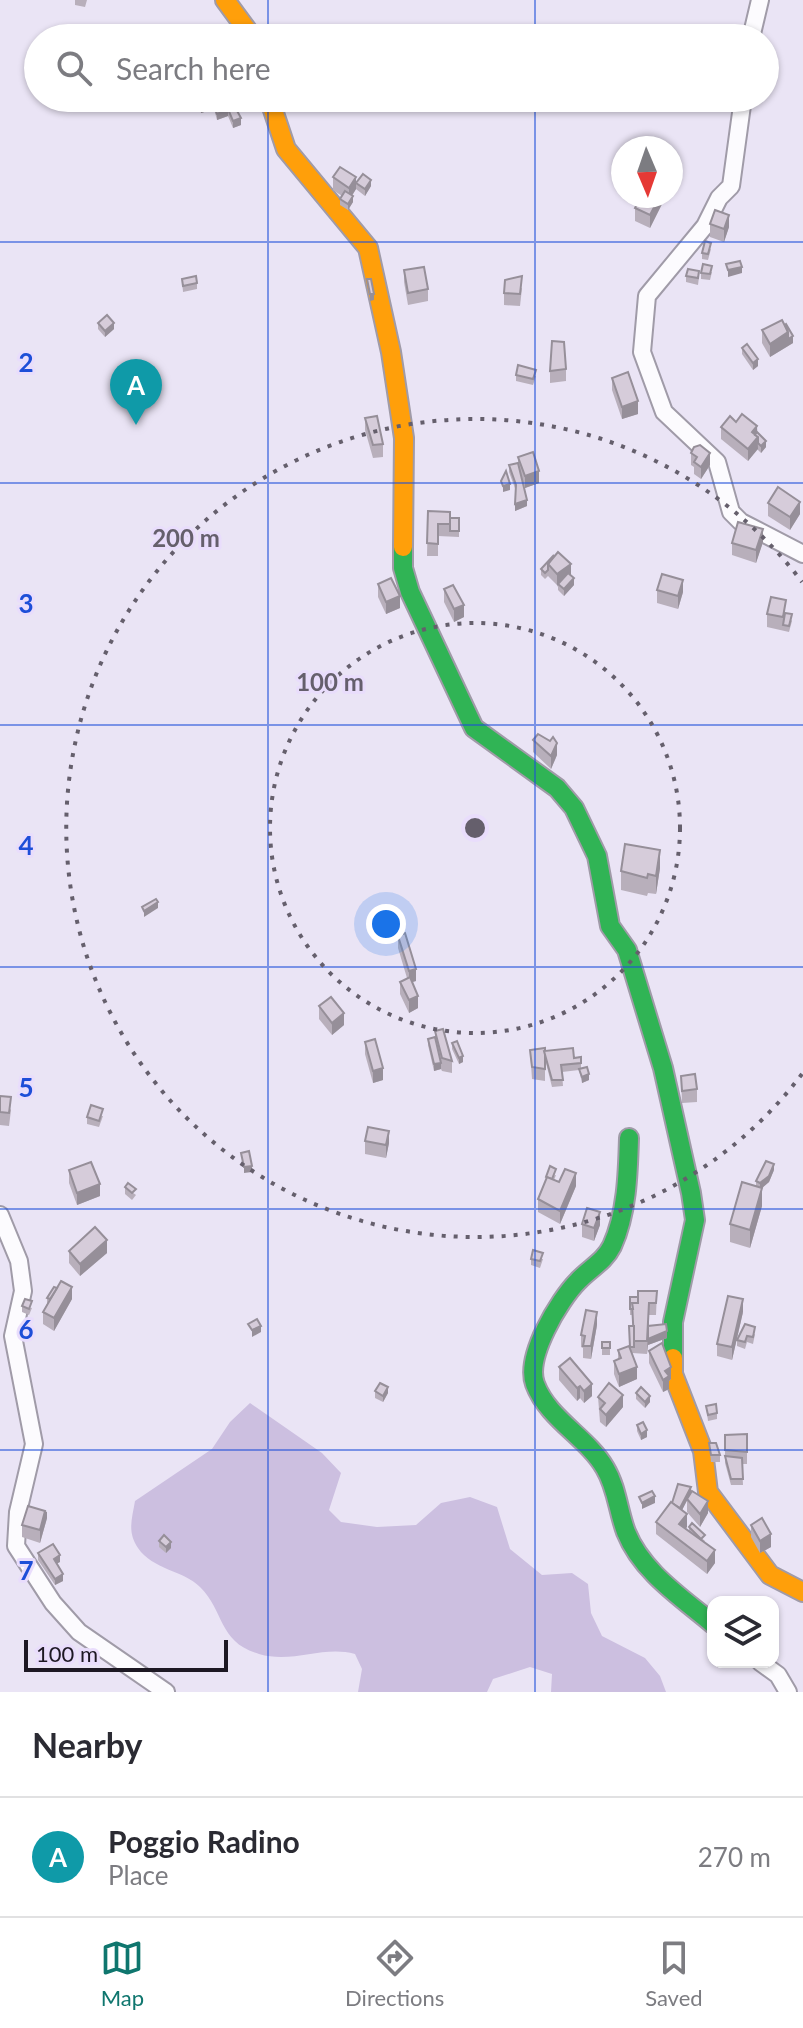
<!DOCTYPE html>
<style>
body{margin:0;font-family:Lato,sans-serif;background:#f2f2f3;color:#2b2b33}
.controls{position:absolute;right:24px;bottom:24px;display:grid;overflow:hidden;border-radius:16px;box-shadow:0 2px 6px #0004}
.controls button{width:72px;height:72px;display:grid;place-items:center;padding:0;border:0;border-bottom:2px solid #e1e1e2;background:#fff;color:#2b2b33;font:40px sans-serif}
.compass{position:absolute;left:611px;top:136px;width:72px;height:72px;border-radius:50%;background:#fff;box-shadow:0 2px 6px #0004;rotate:178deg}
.scale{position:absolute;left:24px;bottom:20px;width:204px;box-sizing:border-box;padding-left:8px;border:4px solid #1d1823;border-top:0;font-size:22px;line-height:28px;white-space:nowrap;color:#1d1823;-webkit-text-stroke:6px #e9ddfc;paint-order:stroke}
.you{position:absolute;left:386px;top:924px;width:28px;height:28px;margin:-20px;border:6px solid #fff;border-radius:50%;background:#1a73e8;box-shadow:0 0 0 12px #1a73e833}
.badge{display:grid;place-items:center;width:52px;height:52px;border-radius:50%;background:#0f766e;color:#fff;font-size:26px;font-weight:700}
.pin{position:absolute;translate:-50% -66px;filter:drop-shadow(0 2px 4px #0008)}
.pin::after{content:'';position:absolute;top:42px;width:28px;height:24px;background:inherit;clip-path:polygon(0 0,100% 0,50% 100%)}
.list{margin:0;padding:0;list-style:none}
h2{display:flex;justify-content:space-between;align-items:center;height:104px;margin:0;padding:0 32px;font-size:34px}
h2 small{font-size:26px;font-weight:400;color:#7c7c81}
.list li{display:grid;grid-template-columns:52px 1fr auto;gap:24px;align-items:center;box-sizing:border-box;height:120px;padding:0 32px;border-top:2px solid #e1e1e2}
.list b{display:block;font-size:30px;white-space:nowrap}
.list p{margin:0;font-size:26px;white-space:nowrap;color:#7c7c81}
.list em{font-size:26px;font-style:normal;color:#7c7c81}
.icon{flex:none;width:44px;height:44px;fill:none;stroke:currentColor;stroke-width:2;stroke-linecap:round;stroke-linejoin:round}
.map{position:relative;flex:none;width:803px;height:1692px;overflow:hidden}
.search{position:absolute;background:#fff;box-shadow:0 2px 6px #0004;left:24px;right:24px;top:24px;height:88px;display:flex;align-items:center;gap:20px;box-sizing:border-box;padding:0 28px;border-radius:44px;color:#7c7c81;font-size:30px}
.sheet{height:224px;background:#fff}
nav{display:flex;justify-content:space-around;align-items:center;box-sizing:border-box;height:112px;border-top:2px solid #e1e1e2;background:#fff;font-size:22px;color:#7c7c81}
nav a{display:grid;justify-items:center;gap:4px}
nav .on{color:#0f766e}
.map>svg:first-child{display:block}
</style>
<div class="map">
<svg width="803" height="1692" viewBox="0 0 803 1692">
<rect width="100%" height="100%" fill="#eae4f5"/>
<!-- forest -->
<path fill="#ccbfe0" d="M250,1403L322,1453L341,1473L329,1510L341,1522L377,1527L416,1525L441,1503L470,1497L497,1507L510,1549L542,1575L572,1573L588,1584L591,1613L602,1636L645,1658L660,1676L666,1692H551L552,1674L530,1667L493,1679L487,1692H358L362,1669L355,1654C323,1645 293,1664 259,1654C218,1642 225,1612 200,1587C183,1570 153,1570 138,1548C127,1532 132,1519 135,1501L212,1449L230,1422Z"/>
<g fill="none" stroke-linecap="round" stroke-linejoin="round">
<!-- street casing -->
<g stroke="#a09ba8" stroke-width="20">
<g id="street">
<polyline points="751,38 760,0"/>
<polyline points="743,98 731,186 719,198 705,226 647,296 642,352 664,412 717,462 731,512 741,522 803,554"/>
<polyline points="0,1215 19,1261 23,1291 13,1336 34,1444 18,1512 16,1546 53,1603 79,1632 166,1692"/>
<polyline points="760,1662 778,1675 788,1692"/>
</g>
</g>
<!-- fast casing -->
<g stroke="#a09ba8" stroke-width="22">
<g id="fast">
<polyline points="403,547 403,568 410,592 474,728 557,788 574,808 597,856 610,926 627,950 663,1068 691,1193 695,1220 673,1322 673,1358"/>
<path d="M629,1138C628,1173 627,1213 612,1246C604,1262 590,1268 578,1281C559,1300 525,1357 535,1384C548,1419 587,1437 605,1468C617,1488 618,1511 626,1532C642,1572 681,1597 713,1624"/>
</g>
</g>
<!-- slow casing -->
<g stroke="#a09ba8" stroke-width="22">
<g id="slow">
<polyline points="225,0 253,38"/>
<polyline points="269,98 286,149 368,248 391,352 404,438 403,547"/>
<polyline points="673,1358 673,1374 703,1451 708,1492 770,1575 803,1592"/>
</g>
</g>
<!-- street -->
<use href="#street" stroke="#fcfbfe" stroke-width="16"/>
<!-- fast -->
<use href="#fast" stroke="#30b455" stroke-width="18"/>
<!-- slow -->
<use href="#slow" stroke="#ff9f0a" stroke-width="18"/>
</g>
<!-- wall -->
<g fill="#b8afbb">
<polygon points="75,0 87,0 85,7 75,5"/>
<polygon points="197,98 230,98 241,125 233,128 228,116 217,120 214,109 201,113"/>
<polygon points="333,177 356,183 371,186 365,196 356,189 352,196 353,202 348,210 340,205 340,199 342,196 333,190"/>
<polygon points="636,196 666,196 650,228 635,221 635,208 638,203 636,202"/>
<polygon points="710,224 729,227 724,242 710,237"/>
<polygon points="711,249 708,260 702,259 702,253"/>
<polygon points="404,270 428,289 428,301 408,305 404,282"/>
<polygon points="712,272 710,280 701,279 701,273"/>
<polygon points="686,276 699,277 698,285 686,282"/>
<polygon points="182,279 197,283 197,289 183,292"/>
<polygon points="522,288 520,306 504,305 504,293"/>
<polygon points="98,323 114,329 105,337 98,329"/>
<polygon points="762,330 793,343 770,357 762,343"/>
<polygon points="742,348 758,366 753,370 742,354"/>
<polygon points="566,369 566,381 550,383 550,371"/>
<polygon points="516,375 536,376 533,385 516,381"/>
<polygon points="612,378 638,414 622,419 612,390"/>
<polygon points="365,418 383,444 383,457 373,458 365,430"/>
<polygon points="736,422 757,432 766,447 761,453 757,449 748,461 721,439 721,427"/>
<polygon points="691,453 710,465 701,479 694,474 694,467 691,465"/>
<polygon points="518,457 539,483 525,488 523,482 527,506 515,511 516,491 509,472 509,465 518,463"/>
<polygon points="768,503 800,514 790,530 768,516"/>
<polygon points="428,511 450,518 459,518 459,537 438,536 438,556 427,556"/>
<polygon points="763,542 756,563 732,555 732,543"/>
<polygon points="554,555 571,576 574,585 564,596 558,590 558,586 548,576 545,579 541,575 541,569"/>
<polygon points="378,584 400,608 386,614 378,597"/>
<polygon points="444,589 464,617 454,622 444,602"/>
<polygon points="657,590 683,592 678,609 657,603"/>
<polygon points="786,613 792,621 789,632 767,627 767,614"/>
<polygon points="533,740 550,741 557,755 551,769 533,752"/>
<polygon points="660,868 656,894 648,893 647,896 621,890 621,871"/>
<polygon points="398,936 416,981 412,982 418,1008 409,1013 400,994 400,982 407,978 398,948"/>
<polygon points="319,1006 344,1025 332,1035 319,1019"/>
<polygon points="435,1031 452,1061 452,1073 442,1071 441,1069 434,1071 428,1045 428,1039 435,1037"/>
<polygon points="365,1042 383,1080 373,1083 365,1054"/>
<polygon points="452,1043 463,1062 459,1064 452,1049"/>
<polygon points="530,1050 545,1051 574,1058 581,1057 581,1069 589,1080 582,1083 579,1070 562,1072 563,1086 552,1087 545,1059 545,1081 532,1079"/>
<polygon points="681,1076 697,1089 697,1102 682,1103"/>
<polygon points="0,1096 11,1110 9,1126 0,1125"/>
<polygon points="103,1116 99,1127 87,1124 87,1117"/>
<polygon points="365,1141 389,1143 386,1158 365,1154"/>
<polygon points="69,1170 100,1196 77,1205 69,1183"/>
<polygon points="774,1170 769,1182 762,1188 762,1206 750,1248 730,1242 730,1224 756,1186 756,1181"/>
<polygon points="556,1175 554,1180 576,1186 560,1224 538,1212 538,1199 546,1180 546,1177"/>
<polygon points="125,1187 136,1195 132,1200 125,1194"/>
<polygon points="582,1224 600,1225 594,1241 582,1237"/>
<polygon points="69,1251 107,1253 80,1276 69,1263"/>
<polygon points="531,1259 543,1259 540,1268 531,1265"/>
<polygon points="657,1291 656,1315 649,1315 649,1325 667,1338 648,1345 647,1354 632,1353 637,1379 619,1387 614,1374 614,1361 618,1360 618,1350 630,1348 633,1326 632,1315 630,1315 630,1297 638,1297"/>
<polygon points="47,1298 72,1299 54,1331 43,1324 43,1312 47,1304"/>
<polygon points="22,1306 32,1308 29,1315 22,1312"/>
<polygon points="743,1312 732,1360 717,1356 717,1344"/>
<polygon points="597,1325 591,1359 583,1358 583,1348 581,1347 581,1335"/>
<polygon points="755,1334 753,1344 747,1342 745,1349 737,1346 737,1340"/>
<rect x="602" y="1342" width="8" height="13"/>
<polygon points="649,1351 671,1379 669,1381 669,1389 663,1392 649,1363"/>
<polygon points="559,1367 592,1396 584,1403 580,1398 577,1401 559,1380"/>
<polygon points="375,1391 388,1393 383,1402 375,1398"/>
<polygon points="636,1393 650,1402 645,1408 636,1399"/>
<polygon points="598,1397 623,1407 606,1427 600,1422"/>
<polygon points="706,1406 717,1413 717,1419 708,1421"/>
<polygon points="637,1425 647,1437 641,1440 637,1431"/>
<polygon points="747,1434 747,1464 742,1464 743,1485 731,1485 725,1463 725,1435"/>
<polygon points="709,1443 720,1455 720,1462 711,1462"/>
<polygon points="690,1494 708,1513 700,1527 687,1512 687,1500 682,1510 687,1527 685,1529 689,1531 689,1527 705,1541 704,1542 715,1563 707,1574 656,1534 656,1522"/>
<polygon points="47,1518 40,1543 22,1537 22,1525"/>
<polygon points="751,1525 771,1547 760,1553 751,1537"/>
<polygon points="159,1541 171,1548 166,1553 159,1547"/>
<polygon points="38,1553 60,1562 57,1563 63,1581 55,1585 38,1560"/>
</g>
<!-- shaded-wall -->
<g fill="#968f99">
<polygon points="209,98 230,98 214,106 214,109 201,113 201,101"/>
<polygon points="228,109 228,116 217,120 217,114"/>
<polygon points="241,118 241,125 233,128 233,121"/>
<polygon points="356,177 356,189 349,200 349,188"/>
<polygon points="371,180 371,186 365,196 365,189"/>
<polygon points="353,196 353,202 348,210 348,204"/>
<polygon points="660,196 666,196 650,228 650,215"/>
<polygon points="729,215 729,227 724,242 724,229"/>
<polygon points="742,267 742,273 728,277 728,270"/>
<polygon points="370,294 374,294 374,300 370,301"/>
<polygon points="114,323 114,329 105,337 105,331"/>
<polygon points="788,332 793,336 793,343 770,357 770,344"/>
<polygon points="758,359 758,366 753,370 753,363"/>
<polygon points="638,401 638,414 622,419 622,407"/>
<polygon points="757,426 758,449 748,461 748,449 752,432"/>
<polygon points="766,441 766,447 761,453 761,446"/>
<polygon points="710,453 710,465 701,479 701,467"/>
<polygon points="539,471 539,483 525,488 525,476"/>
<polygon points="510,484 510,490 503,492 503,486"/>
<polygon points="527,500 527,506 515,511 515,504"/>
<polygon points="800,502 800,514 790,530 790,517"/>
<polygon points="763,529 763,542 756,563 756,550"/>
<polygon points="571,564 571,576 558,584 557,587 557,574"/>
<polygon points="574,578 574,585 564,596 564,589"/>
<polygon points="683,580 683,592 678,609 678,596"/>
<polygon points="400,596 400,608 386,614 386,602"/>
<polygon points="464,605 464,617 454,622 454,609"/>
<polygon points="557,743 557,755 551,769 551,756"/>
<polygon points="660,850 660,868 656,894 656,876"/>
<polygon points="158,902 158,908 144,917 144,911"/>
<polygon points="416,969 416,981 409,983 409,971"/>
<polygon points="418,996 418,1008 409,1013 409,1000"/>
<polygon points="344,1013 344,1025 332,1035 332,1023"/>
<polygon points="463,1056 463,1062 459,1064 459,1058"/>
<polygon points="441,1063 441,1069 434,1071 434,1064"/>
<polygon points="383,1068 383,1080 373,1083 373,1071"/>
<polygon points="589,1074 589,1080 582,1083 582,1077"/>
<polygon points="389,1131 389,1143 386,1158 386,1145"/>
<polygon points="774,1164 774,1170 769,1182 762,1188 762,1206 750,1248 750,1230 760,1189 760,1183"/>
<polygon points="252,1166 252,1172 244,1173 244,1167"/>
<polygon points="576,1173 576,1186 560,1224 560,1211"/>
<polygon points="100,1184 100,1196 77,1205 77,1193"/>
<polygon points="600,1212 600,1225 594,1241 594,1228"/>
<polygon points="107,1240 107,1253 80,1276 80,1264"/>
<polygon points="72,1287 72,1299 54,1331 54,1318"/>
<polygon points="743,1299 743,1312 732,1360 732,1347"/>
<polygon points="649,1303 648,1339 667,1331 667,1338 648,1345 647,1354"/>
<polygon points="597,1312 597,1325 591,1359 591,1346"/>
<polygon points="261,1326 261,1332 252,1337 252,1330"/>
<polygon points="637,1367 637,1379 619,1387 619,1374"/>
<polygon points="671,1367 671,1379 669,1381 669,1389 663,1392 663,1380 665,1371"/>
<polygon points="592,1384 592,1396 584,1403 584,1391"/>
<polygon points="580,1386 580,1398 577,1401 577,1388"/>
<polygon points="388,1387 388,1393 383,1402 383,1396"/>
<polygon points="623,1395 623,1407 606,1427 606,1415"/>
<polygon points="650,1396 650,1402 645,1408 645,1402"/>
<polygon points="647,1430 647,1437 641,1440 641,1434"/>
<polygon points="691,1487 691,1493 680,1514 680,1508"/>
<polygon points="655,1496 655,1503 642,1509 642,1503"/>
<polygon points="708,1501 708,1513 700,1527 700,1514"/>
<polygon points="45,1511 47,1512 47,1518 40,1543 40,1530"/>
<polygon points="687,1514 687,1527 679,1536 679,1524"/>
<polygon points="771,1534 771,1547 760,1553 760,1541"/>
<polygon points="171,1542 171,1548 166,1553 166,1547"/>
<polygon points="715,1550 715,1563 707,1574 707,1561"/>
<polygon points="60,1555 60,1562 54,1565 54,1559"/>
<polygon points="63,1574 63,1581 55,1585 55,1579"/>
</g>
<!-- building -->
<g fill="#d6ccda" stroke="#968f99" stroke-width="2">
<polygon points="228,98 230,98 241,118 233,121 228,109 217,114 214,106"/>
<polygon points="340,167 356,177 349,188 333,177"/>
<polygon points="363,174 371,180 365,189 356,183"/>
<polygon points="345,191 353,196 348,204 340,199"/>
<polygon points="641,196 660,196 650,215 635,208"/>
<polygon points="715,210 729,215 724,229 710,224"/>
<polygon points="705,241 711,243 708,254 702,253"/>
<polygon points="740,261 742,267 728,270 726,264"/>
<polygon points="703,264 712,266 710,274 701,273"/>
<polygon points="424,267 428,289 408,293 404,270"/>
<polygon points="688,269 699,271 698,278 686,276"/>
<polygon points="196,276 197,283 183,286 182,279"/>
<polygon points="522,276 520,294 504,293 505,280"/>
<polygon points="367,279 371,279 374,294 370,294"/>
<polygon points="107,315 114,323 105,331 98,323"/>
<polygon points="782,320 788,332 770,344 762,330"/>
<polygon points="786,324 793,336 788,339 788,332 785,325"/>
<polygon points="552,341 564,342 566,369 550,371"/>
<polygon points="747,344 758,359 753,363 742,348"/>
<polygon points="518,365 536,370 533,379 516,375"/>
<polygon points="628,372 638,401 622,407 612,378"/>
<polygon points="742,414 757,426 752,432 758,437 748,449 721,427 730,416 736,422"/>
<polygon points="377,416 383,444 373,445 365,418"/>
<polygon points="757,432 766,441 761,446 758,443 758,437 755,435"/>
<polygon points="700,445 710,453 701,467 694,462 697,457 691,453 694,447"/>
<polygon points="533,452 539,471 525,476 518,457"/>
<polygon points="518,463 527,500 515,504 516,485 509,465"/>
<polygon points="506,471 510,484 503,486 501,481"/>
<polygon points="778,487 800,502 790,517 768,503"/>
<polygon points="428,511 450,512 450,524 438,524 438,544 427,543"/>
<rect x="450" y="518" width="9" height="13"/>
<polygon points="738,522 763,529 756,550 732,543"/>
<polygon points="558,552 571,564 557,574 548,564"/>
<polygon points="554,555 548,564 548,570 545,573 541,569"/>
<polygon points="568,573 574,578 564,589 558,584"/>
<polygon points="662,574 683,580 678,596 657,590"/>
<polygon points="391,578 400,596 386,602 378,584"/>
<polygon points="453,585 464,605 454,609 444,589"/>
<polygon points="771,597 786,600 783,617 767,614"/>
<polygon points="785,613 792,614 789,626 783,625"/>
<polygon points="538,734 550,741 553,737 557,743 551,756 533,740"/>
<polygon points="625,844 660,850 656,876 648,874 647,878 621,871"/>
<polygon points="156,899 158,902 144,911 142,907"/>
<polygon points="405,933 416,969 409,971 398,936"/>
<polygon points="410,977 418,996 409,1000 400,982"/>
<polygon points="331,997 344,1013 332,1023 319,1006"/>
<polygon points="443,1029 452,1061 442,1058 435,1031"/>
<polygon points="435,1037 441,1063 434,1064 428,1039"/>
<polygon points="375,1039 383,1068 373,1071 365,1042"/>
<polygon points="457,1041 463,1056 459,1058 452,1043"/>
<polygon points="545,1048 545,1069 532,1067 530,1050"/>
<polygon points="573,1048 574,1058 581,1057 581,1063 561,1065 563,1080 552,1080 544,1051"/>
<polygon points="587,1067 589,1074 582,1077 579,1069"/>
<polygon points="695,1074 697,1089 682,1091 681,1076"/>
<polygon points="0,1096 11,1097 9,1113 0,1112"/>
<polygon points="91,1105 103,1109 99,1121 87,1117"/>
<polygon points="368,1127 389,1131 386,1145 365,1141"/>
<polygon points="249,1151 252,1166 244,1167 241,1153"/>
<polygon points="766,1161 774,1164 769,1176 760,1183 756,1181"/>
<polygon points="91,1162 100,1184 77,1193 69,1170"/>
<polygon points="550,1166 556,1169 552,1179 546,1177"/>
<polygon points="565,1169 576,1173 560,1211 538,1199 547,1177 559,1182"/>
<polygon points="742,1182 762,1188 750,1230 730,1224"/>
<polygon points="128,1183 136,1189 132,1193 125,1187"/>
<polygon points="587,1208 600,1212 594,1228 582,1224"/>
<polygon points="95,1227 107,1240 80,1264 69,1251"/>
<polygon points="533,1250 543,1253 540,1261 531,1259"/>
<polygon points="61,1281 72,1287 54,1318 43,1312"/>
<polygon points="54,1287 57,1288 50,1299 47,1298"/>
<polygon points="638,1291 657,1291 656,1303 649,1303 647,1341 634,1341 632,1303 638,1303"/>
<polygon points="728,1296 743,1299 732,1347 717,1344"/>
<polygon points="630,1297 638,1297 638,1303 632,1303 633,1309 630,1309"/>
<polygon points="25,1299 32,1301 29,1309 22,1306"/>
<polygon points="586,1310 597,1312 591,1346 583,1346 585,1336 581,1335"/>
<polygon points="257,1319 261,1326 252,1330 248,1324"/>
<polygon points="666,1324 667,1331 648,1339 648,1326"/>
<polygon points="745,1324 755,1327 753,1337 747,1336 745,1342 737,1340"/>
<polygon points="629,1326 634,1326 634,1347 630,1347"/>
<rect x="602" y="1342" width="8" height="6"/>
<polygon points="662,1343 671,1367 665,1371 669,1376 663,1380 649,1351"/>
<polygon points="629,1346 637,1367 619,1374 614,1361 621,1358 618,1350"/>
<polygon points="570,1358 592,1384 584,1391 580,1386 577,1388 559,1367"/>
<polygon points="380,1383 388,1387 383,1396 375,1391"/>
<polygon points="609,1383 623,1395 606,1415 600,1409 605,1403 598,1397"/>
<polygon points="641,1387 650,1396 645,1402 636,1393"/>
<polygon points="716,1404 717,1413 708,1415 706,1406"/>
<polygon points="643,1422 647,1430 641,1434 637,1425"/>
<polygon points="747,1434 747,1452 725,1450 725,1435"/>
<polygon points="709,1443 716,1443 720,1455 711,1455"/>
<polygon points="725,1456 742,1458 743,1479 731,1479"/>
<polygon points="678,1484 691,1487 680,1508 672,1503"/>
<polygon points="652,1491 655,1496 642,1503 639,1497"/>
<polygon points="692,1491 708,1501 700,1514 687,1499"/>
<polygon points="671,1502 687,1514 679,1524 715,1550 707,1561 656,1522"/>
<polygon points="28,1506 45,1511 40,1530 22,1525"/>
<polygon points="762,1518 771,1534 760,1541 751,1525"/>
<polygon points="692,1523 705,1535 701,1539 689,1527"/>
<polygon points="164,1535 171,1542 166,1547 159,1541"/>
<polygon points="53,1544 60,1555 54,1559 63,1574 55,1579 38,1553"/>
</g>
<!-- grid -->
<path fill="none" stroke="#1d4ed8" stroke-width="2" stroke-opacity="0.55" d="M268,0V38M535,0V38M268,98V1692M535,98V1692M0,242H803M0,483H803M0,725H803M0,967H803M0,1209H803M0,1450H803"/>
<!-- distance rings -->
<g fill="none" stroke="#655f6c" stroke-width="4" stroke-dasharray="4 8">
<circle cx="475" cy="828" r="205"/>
<path d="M802 1074A409 409 0 1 1 802 582"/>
</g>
<g font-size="26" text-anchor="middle" font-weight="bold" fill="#1d4ed8" stroke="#e9ddfc" stroke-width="6" stroke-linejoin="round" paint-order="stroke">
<text x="26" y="372">2</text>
<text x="26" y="613">3</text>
<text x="26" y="855">4</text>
<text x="26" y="1097">5</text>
<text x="26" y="1339">6</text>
<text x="26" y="1580">7</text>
</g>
<circle cx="475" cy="828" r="12" fill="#655f6c" stroke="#e9ddfc" stroke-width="4"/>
<g font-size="24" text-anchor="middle" font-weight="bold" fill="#655f6c" stroke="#e9ddfc" stroke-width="6" stroke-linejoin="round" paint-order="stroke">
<text x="186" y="547">200 m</text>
<text x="330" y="691">100 m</text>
</g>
</svg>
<div class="controls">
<button><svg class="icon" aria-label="layers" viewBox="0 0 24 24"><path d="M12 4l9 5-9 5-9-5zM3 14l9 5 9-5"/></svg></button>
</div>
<svg class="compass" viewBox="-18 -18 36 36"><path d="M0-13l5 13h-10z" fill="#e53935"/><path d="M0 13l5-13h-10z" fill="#7c7c81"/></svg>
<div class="scale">100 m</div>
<div class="you"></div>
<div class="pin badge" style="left:136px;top:425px;background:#0f9aa8">A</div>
<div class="search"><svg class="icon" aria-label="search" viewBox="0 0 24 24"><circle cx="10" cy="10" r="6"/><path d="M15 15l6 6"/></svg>Search here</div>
</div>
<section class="sheet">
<h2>Nearby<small></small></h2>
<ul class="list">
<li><span class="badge" style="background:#0f9aa8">A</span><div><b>Poggio Radino</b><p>Place</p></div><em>270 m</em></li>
</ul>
</section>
<nav>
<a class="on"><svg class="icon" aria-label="map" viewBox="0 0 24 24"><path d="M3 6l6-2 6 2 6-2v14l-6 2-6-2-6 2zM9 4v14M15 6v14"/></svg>Map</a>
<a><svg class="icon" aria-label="directions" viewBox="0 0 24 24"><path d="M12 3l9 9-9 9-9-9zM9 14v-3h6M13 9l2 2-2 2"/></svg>Directions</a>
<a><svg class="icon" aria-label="saved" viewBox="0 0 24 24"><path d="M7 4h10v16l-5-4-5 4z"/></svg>Saved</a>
</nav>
